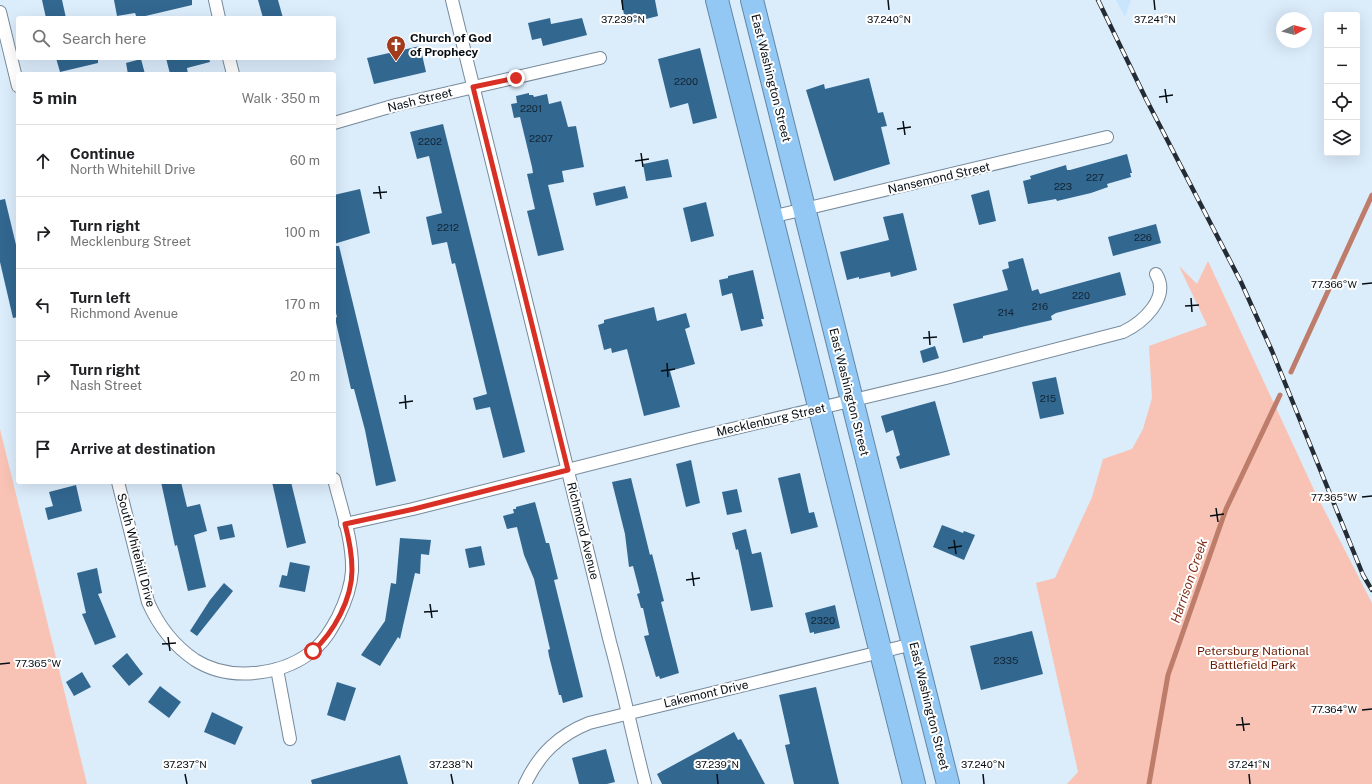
<!DOCTYPE html>
<meta charset="utf-8">
<style>
body{margin:0;font-family:"Public Sans",sans-serif;background:#f6f6f6;color:#202124}
.controls{position:absolute;right:12px;top:12px;display:grid;overflow:hidden;border-radius:4px;box-shadow:0 4px 16px #0002}
.controls button{width:36px;height:36px;display:grid;place-items:center;padding:0;border:0;border-bottom:1px solid #e0e0e0;background:#fff;color:#202124;font:20px sans-serif}
.compass{position:absolute;left:1276px;top:12px;width:36px;height:36px;border-radius:50%;background:#fff;box-shadow:0 4px 16px #0002;rotate:83deg}
.stop{position:absolute;width:12px;height:12px;margin:-9px;border:3px solid #d93025;border-radius:50%;background:#fff}
.stop.end{background:#d93025;border-color:#fff;box-shadow:0 1px 4px #0008}
.list{margin:0;padding:0;list-style:none}
h2{display:flex;justify-content:space-between;align-items:center;height:52px;margin:0;padding:0 16px;font-size:17px}
h2 small{font-size:13px;font-weight:400;color:#757577}
.list li{display:grid;grid-template-columns:26px 1fr auto;gap:12px;align-items:center;box-sizing:border-box;height:72px;padding:0 16px;border-top:1px solid #e0e0e0}
.list b{display:block;font-size:15px;white-space:nowrap}
.list p{margin:0;font-size:13px;white-space:nowrap;color:#757577}
.list em{font-size:13px;font-style:normal;color:#757577}
.icon{flex:none;width:22px;height:22px;fill:none;stroke:currentColor;stroke-width:2;stroke-linecap:round;stroke-linejoin:round}
.map{position:relative;flex:none;width:1372px;height:784px;overflow:hidden}
.search{position:absolute;background:#fff;box-shadow:0 4px 16px #0002;left:16px;top:16px;width:320px;height:44px;display:flex;align-items:center;gap:10px;box-sizing:border-box;padding:0 14px;border-radius:4px;color:#757577;font-size:15px}
.panel{position:absolute;background:#fff;box-shadow:0 4px 16px #0002;left:16px;top:72px;width:320px;height:412px;border-radius:4px}
.map>svg:first-child{display:block}
</style>
<div class="map">
<svg width="1372" height="784" viewBox="0 0 1372 784">
<rect width="100%" height="100%" fill="#dbecfb"/>
<!-- built -->
<polygon fill="#c9e5fd" points="1116,0 1131,0 1125,17"/>
<!-- green -->
<g fill="#f8c3b4">
<polygon points="1208,261 1315,492 1372,603 1372,784 1067,784 1078,772 1036,583 1055,578 1092,497 1103,459 1132,449 1143,429 1152,398 1149,346 1207,325 1179,266 1197,284"/>
<polygon points="0,429 87,784 0,784"/>
</g>
<g fill="none" stroke-linecap="round" stroke-linejoin="round">
<!-- stream -->
<g stroke="#be7d6b" stroke-width="5">
<polyline points="1291,372 1372,195"/>
<polyline points="1149,784 1168,675 1226,509 1280,395"/>
</g>
</g>
<!-- building -->
<g fill="#326790">
<polygon points="42,0 62,0 66,18 46,18"/>
<polygon points="114,0 192,0 192,5 137,18 135,13 117,16"/>
<polygon points="258,0 278,0 283,18 263,18"/>
<polygon points="621,0 655,0 658,16 626,24"/>
<polygon points="550,18 551,24 582,18 587,35 543,46 541,38 532,40 528,23"/>
<polygon points="420,46 426,72 374,84 367,58"/>
<polygon points="700,48 717,118 693,124 688,103 670,108 658,59"/>
<polygon points="56,58 98,58 98,63 60,72"/>
<polygon points="166,58 209,58 210,62 187,68 188,74 170,74"/>
<polygon points="141,59 145,74 128,74 126,63"/>
<polygon points="869,78 878,113 883,112 887,126 881,127 890,164 834,181 806,90 824,84 825,89"/>
<polygon points="529,93 529,95 533,95 534,97 547,94 549,104 561,101 568,127 576,126 584,167 562,171 564,182 548,185 564,250 538,256 527,211 535,209 527,174 533,173 532,167 520,117 514,118 511,104 517,103 516,96"/>
<polygon points="443,124 525,452 503,458 490,407 476,410 473,398 487,394 455,263 452,264 447,242 432,245 426,217 442,213 429,156 417,159 410,132"/>
<polygon points="1127,154 1132,173 1130,173 1131,177 1107,184 1108,187 1091,193 1057,201 1056,199 1028,204 1023,181 1031,179 1030,176 1066,165 1067,170 1070,170"/>
<polygon points="668,159 672,177 646,181 643,164"/>
<polygon points="625,186 628,198 596,206 593,193"/>
<polygon points="360,189 370,233 334,244 334,195"/>
<polygon points="989,190 996,221 979,225 971,195"/>
<polygon points="5,199 18,253 18,317 13,318 0,262 0,200"/>
<polygon points="706,202 714,236 691,242 683,208"/>
<polygon points="903,213 917,270 891,277 890,272 859,279 859,277 847,280 840,252 889,240 883,217"/>
<polygon points="1156,224 1161,243 1113,256 1108,237"/>
<polygon points="334,246 339,246 396,481 376,486 365,430 354,389 351,389 335,318 337,317 334,305"/>
<polygon points="1023,258 1032,291 1038,289 1040,294 1120,272 1126,295 1056,313 1051,316 1052,320 983,336 983,338 963,343 953,304 1008,290 1002,270 1009,268 1008,262"/>
<polygon points="753,270 764,319 761,319 763,326 741,331 732,293 722,296 719,280 728,278 728,276"/>
<polygon points="654,307 657,321 686,313 690,327 685,329 695,364 670,371 680,407 644,416 627,349 612,353 611,348 604,350 598,325 604,323 604,320"/>
<polygon points="935,346 939,358 923,363 920,351"/>
<polygon points="1056,377 1064,414 1040,419 1032,382"/>
<polygon points="935,401 950,455 900,469 896,457 900,455 893,430 886,433 881,416"/>
<polygon points="691,460 700,503 686,507 676,464"/>
<polygon points="800,473 809,513 814,512 818,527 791,534 778,478"/>
<polygon points="631,478 650,555 652,554 664,601 661,602 679,673 660,679 659,676 656,677 644,636 649,635 643,608 641,608 637,594 640,593 633,566 629,567 625,534 612,482"/>
<polygon points="161,482 181,482 187,507 200,504 207,531 194,535 206,587 188,591 177,545 175,546"/>
<polygon points="272,482 291,482 306,543 287,548"/>
<polygon points="76,485 82,511 48,520 45,508 53,506 49,492"/>
<polygon points="737,489 742,512 727,515 722,492"/>
<polygon points="535,502 546,543 549,543 558,579 554,580 583,697 563,703 561,695 559,695 549,656 548,650 550,649 534,579 524,555 517,527 507,529 503,516 514,513 513,509 516,509 516,507"/>
<polygon points="232,524 235,537 220,540 217,527"/>
<polygon points="942,525 963,533 964,531 975,535 964,560 933,547"/>
<polygon points="746,529 752,554 761,552 773,607 751,611 738,549 736,550 732,533"/>
<polygon points="400,538 431,540 429,555 421,554 420,574 415,573 400,639 398,637 380,666 361,655 385,621 391,583 396,584"/>
<polygon points="481,546 485,565 469,568 465,549"/>
<polygon points="290,562 310,566 305,592 279,587 282,575 287,576"/>
<polygon points="97,568 102,593 98,594 116,637 95,645 82,614 86,613 77,573"/>
<polygon points="224,583 233,591 197,636 190,631 210,600"/>
<polygon points="835,605 840,628 814,634 814,632 810,633 805,613"/>
<polygon points="1032,631 1043,674 981,690 970,646"/>
<polygon points="127,653 143,674 129,686 112,666"/>
<polygon points="82,672 91,687 74,696 66,682"/>
<polygon points="337,682 356,688 345,721 327,715"/>
<polygon points="160,686 181,702 169,718 148,702"/>
<polygon points="816,687 839,784 794,784 785,745 790,744 779,695"/>
<polygon points="212,712 243,727 235,745 204,732"/>
<polygon points="734,732 738,740 741,739 765,784 662,784 657,774"/>
<polygon points="606,749 615,782 607,784 579,784 572,758"/>
<polygon points="400,755 408,784 312,784 311,780"/>
</g>
<g fill="none" stroke-linecap="round" stroke-linejoin="round">
<!-- street casing -->
<g stroke="#768a9b" stroke-width="14">
<g id="street">
<polyline points="215,0 219,18"/>
<path d="M452,0L610,642C623,689 633,737 645,784"/>
<polyline points="0,12 18,86"/>
<polyline points="229,58 233,74"/>
<polyline points="334,123 396,105 600,58"/>
<polyline points="771,217 1107,137"/>
<path d="M118,482L148,602C159,627 173,645 195,660C231,683 287,675 317,647C326,639 332,628 338,617C345,603 351,586 352,571C353,540 341,508 334,479"/>
<path d="M345,524L413,509L694,438L946,378L1123,332C1142,323 1171,298 1156,274"/>
<polyline points="277,669 290,739"/>
<path d="M525,784C539,754 559,735 589,723L913,644"/>
</g>
</g>
<!-- highway casing -->
<g stroke="#6287a6" stroke-width="24">
<g id="highway">
<polyline points="717,0 914,784"/>
<polyline points="752,0 948,784"/>
</g>
</g>
<!-- street -->
<use href="#street" stroke="#fff" stroke-width="12"/>
<!-- highway -->
<use href="#highway" stroke="#93c8f4" stroke-width="22"/>
<!-- rail casing -->
<g stroke="#232c34" stroke-width="4.5">
<polyline id="rail" points="1098,0 1146,99 1241,282 1272,351 1363,575 1372,590"/>
</g>
<!-- rail -->
<use href="#rail" stroke="#fff" stroke-width="3" stroke-dasharray="9" stroke-linecap="butt"/>
</g>
<g fill="none" stroke-linecap="round" stroke-linejoin="round">
<!-- route -->
<path stroke="#d93025" stroke-width="5" d="M313,651C334,632 352,599 352,570C352,554 349,539 345,524L414,509L568,470L473,87L516,78"/>
</g>
<!-- ticks -->
<path fill="none" stroke="#070f15" stroke-width="1.5" d="M622,0L623,10M888,0L889,10M1154,0L1155,10M1165,89L1167,103M1159,97L1173,95M903,121L905,135M897,129L911,127M641,153L643,167M635,161L649,159M379,186L381,199M373,193L387,192M1362,284L1372,283M1191,298L1192,312M1185,306L1199,305M929,331L930,345M923,338L937,337M667,363L668,377M661,371L675,369M405,395L406,409M399,403L413,401M1362,497L1372,496M1216,508L1218,522M1210,516L1224,514M954,540L956,554M948,548L962,546M692,572L694,586M686,580L700,578M430,604L432,618M424,612L438,611M168,637L170,651M162,644L176,643M0,664L10,663M1362,710L1372,709M1242,717L1244,731M1236,725L1250,724M185,774L187,784M451,774L453,784M717,774L718,784M983,774L984,784M1249,774L1250,784"/>
<!-- icons -->
<defs>
<g id="church-pin" transform="scale(1)"><path d="M0 17L-7.5 6A9.5 9.5 0 1 1 7.5 6Z" fill="#a23a1c" stroke="#fff"/><path d="M-1.2-6h2.4v3.5h3.3v2.4h-3.3V6h-2.4V-.1h-3.3v-2.4h3.3Z" fill="#fff"/></g>
</defs>
<g fill-rule="evenodd">
<use href="#church-pin" x="396" y="45"/>
</g>
<g text-anchor="middle" dominant-baseline="central" stroke-width="4" stroke-linejoin="round" paint-order="stroke">
<!-- number labels -->
<g font-size="10" fill="#122534">
<text x="686" y="81">2200</text>
<text x="531" y="108">2201</text>
<text x="541" y="138">2207</text>
<text x="430" y="141">2202</text>
<text x="1095" y="177">227</text>
<text x="1063" y="186">223</text>
<text x="448" y="227">2212</text>
<text x="1143" y="237">226</text>
<text x="1081" y="295">220</text>
<text x="1040" y="306">216</text>
<text x="1006" y="312">214</text>
<text x="1048" y="398">215</text>
<text x="823" y="620">2320</text>
<text x="1006" y="660">2335</text>
</g>
<!-- poi labels -->
<g font-size="12" font-weight="bold" fill="#070f15" stroke="#fff" text-anchor="start">
<text x="410" y="38">Church of God<tspan x="410" dy="14">of Prophecy</tspan></text>
</g>
<!-- street labels -->
<g font-size="12" fill="#070f15" stroke="#fff">
<text transform="translate(771 78) rotate(76)">East Washington Street</text>
<text transform="translate(420 100) rotate(-14)">Nash Street</text>
<text transform="translate(939 178) rotate(-13)">Nansemond Street</text>
<text transform="translate(849 392) rotate(76)">East Washington Street</text>
<text transform="translate(771 420) rotate(-13)">Mecklenburg Street</text>
<text transform="translate(583 531) rotate(76)">Richmond Avenue</text>
<text transform="translate(136 550) rotate(75)">South Whitehill Drive</text>
<text transform="translate(706 694) rotate(-13)">Lakemont Drive</text>
<text transform="translate(929 706) rotate(76)">East Washington Street</text>
</g>
<!-- park labels -->
<g font-size="12" fill="#6a1b02" stroke="#fff">
<text x="1253" y="651">Petersburg National<tspan x="1253" dy="14">Battlefield Park</tspan></text>
</g>
<!-- water labels -->
<g font-size="13" font-style="italic" fill="#83331c" stroke="#fff">
<text transform="translate(1189 581) rotate(-71)">Harrison Creek</text>
</g>
</g>
<g font-size="10" text-anchor="middle" fill="#070f15" stroke="#fff" stroke-width="4" stroke-linejoin="round" paint-order="stroke">
<text x="623" y="23">37.239°N</text>
<text x="889" y="23">37.240°N</text>
<text x="1155" y="23">37.241°N</text>
<text x="1334" y="288">77.366°W</text>
<text x="1334" y="501">77.365°W</text>
<text x="38" y="667">77.365°W</text>
<text x="1334" y="713">77.364°W</text>
<text x="185" y="768">37.237°N</text>
<text x="451" y="768">37.238°N</text>
<text x="717" y="768">37.239°N</text>
<text x="983" y="768">37.240°N</text>
<text x="1249" y="768">37.241°N</text>
</g>
</svg>
<div class="controls">
<button>+</button>
<button>−</button>
<button><svg class="icon" aria-label="locate" viewBox="0 0 24 24"><circle cx="12" cy="12" r="6"/><path d="M12 2v4M12 18v4M2 12h4M18 12h4"/></svg></button>
<button><svg class="icon" aria-label="layers" viewBox="0 0 24 24"><path d="M12 4l9 5-9 5-9-5zM3 14l9 5 9-5"/></svg></button>
</div>
<svg class="compass" viewBox="-18 -18 36 36"><path d="M0-13l5 13h-10z" fill="#e53935"/><path d="M0 13l5-13h-10z" fill="#757577"/></svg>
<div class="stop" style="left:313px;top:651px"></div>
<div class="stop end" style="left:516px;top:78px"></div>
<div class="search"><svg class="icon" aria-label="search" viewBox="0 0 24 24"><circle cx="10" cy="10" r="6"/><path d="M15 15l6 6"/></svg>Search here</div>
<section class="panel">
<h2>5 min<small>Walk · 350 m</small></h2>
<ul class="list">
<li><svg class="icon" aria-label="ahead" viewBox="0 0 24 24"><path d="M12 20V5M6 11l6-6 6 6"/></svg><div><b>Continue</b><p>North Whitehill Drive</p></div><em>60 m</em></li>
<li><svg class="icon" aria-label="right" viewBox="0 0 24 24"><path d="M7 20v-9h11M14 6l5 5-5 5"/></svg><div><b>Turn right</b><p>Mecklenburg Street</p></div><em>100 m</em></li>
<li><svg class="icon" aria-label="left" viewBox="0 0 24 24"><path d="M17 20v-9H6M10 6l-5 5 5 5"/></svg><div><b>Turn left</b><p>Richmond Avenue</p></div><em>170 m</em></li>
<li><svg class="icon" aria-label="right" viewBox="0 0 24 24"><path d="M7 20v-9h11M14 6l5 5-5 5"/></svg><div><b>Turn right</b><p>Nash Street</p></div><em>20 m</em></li>
<li><svg class="icon" aria-label="arrive" viewBox="0 0 24 24"><path d="M6 21V4h12l-3 4 3 4H6"/></svg><div><b>Arrive at destination</b></div></li>
</ul>
</section>
</div>
